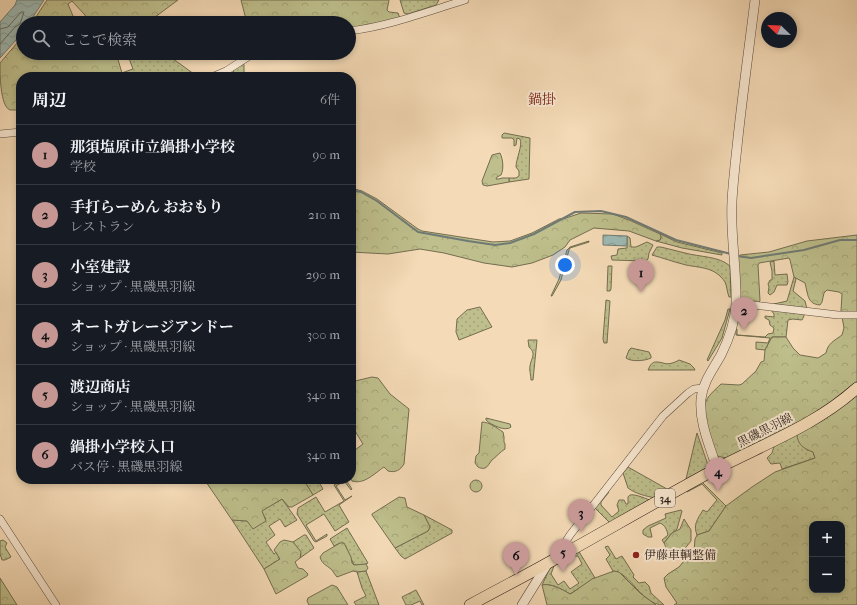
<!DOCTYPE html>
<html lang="ja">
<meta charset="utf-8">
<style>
body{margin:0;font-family:"IM FELL French Canon","Noto Serif JP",serif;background:#242831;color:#f1f3f6}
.controls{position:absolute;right:12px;bottom:12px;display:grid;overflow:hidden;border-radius:8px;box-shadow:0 2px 6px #0003}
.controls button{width:36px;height:36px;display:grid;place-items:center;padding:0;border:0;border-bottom:1px solid #363941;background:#171b24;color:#f1f3f6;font:20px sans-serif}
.compass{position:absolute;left:761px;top:12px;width:36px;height:36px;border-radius:50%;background:#171b24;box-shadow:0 2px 6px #0003;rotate:293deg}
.you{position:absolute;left:565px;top:265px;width:14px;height:14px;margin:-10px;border:3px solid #fff;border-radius:50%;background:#1a73e8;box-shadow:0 0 0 6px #1a73e833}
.badge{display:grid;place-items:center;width:26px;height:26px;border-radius:50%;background:#c59692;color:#111;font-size:13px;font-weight:700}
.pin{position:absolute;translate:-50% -33px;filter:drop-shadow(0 1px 2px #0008)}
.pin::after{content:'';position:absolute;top:21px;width:14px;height:12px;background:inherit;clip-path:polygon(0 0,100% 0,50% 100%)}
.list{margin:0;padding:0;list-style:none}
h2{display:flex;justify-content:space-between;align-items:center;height:52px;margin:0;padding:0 16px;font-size:17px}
h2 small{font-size:13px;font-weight:400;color:#9ea1a6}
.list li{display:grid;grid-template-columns:26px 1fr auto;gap:12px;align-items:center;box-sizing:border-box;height:60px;padding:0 16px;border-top:1px solid #363941}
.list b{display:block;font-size:15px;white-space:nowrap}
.list p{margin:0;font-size:13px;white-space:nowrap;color:#9ea1a6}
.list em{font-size:13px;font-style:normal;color:#9ea1a6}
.icon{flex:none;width:22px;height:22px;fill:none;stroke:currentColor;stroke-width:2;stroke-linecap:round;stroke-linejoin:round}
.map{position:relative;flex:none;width:857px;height:605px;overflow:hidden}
.search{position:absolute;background:#171b24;box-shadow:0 2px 6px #0003;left:16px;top:16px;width:340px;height:44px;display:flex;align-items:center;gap:10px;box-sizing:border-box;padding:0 14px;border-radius:22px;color:#9ea1a6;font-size:15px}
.panel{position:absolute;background:#171b24;box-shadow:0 2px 6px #0003;left:16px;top:72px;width:340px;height:412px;border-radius:16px}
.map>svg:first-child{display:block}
</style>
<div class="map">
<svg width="857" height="605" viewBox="0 0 857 605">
<defs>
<pattern id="grass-dots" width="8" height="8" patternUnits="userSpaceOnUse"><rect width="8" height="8" fill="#bebf8c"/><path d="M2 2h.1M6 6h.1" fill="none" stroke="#a3a478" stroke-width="1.8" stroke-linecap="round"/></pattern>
<pattern id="forest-crowns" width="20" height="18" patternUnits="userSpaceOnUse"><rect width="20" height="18" fill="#bebf8c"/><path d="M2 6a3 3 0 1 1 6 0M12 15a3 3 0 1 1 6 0" fill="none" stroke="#a3a478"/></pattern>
<pattern id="water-waves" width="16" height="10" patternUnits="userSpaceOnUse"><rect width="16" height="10" fill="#9dbab4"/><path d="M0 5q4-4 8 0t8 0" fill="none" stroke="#879f9a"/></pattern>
</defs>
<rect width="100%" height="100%" fill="#f4dab6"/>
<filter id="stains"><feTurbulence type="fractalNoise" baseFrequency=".005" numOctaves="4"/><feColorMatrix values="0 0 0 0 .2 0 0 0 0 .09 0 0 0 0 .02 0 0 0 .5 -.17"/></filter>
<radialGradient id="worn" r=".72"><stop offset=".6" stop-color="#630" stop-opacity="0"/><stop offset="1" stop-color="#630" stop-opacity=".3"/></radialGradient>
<!-- grass -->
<g fill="url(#grass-dots)" stroke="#746d50">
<polygon points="400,0 439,0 436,5 408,14 404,13"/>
<polygon points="127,53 165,53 198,77 115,77 116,75 133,69"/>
<polygon points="243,62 244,65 244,77 232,77 234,74 233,68"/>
<path d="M504,133L530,138L529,179L509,182V178H516L519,176V171L516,167C516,159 523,145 520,139L517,138L516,145L514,146V140L512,138H502V135Z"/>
<polygon points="660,234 677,242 722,253 722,255 682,248 656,241 660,240 661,237"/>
<polygon points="627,236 630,238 631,247 636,247 647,242 653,245 649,253 648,259 646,261 612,260 611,256 617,255 618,249 627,248"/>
<polygon points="589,241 589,242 570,248 569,250 561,280 552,296 551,296 559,279 567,250 570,247"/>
<path d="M657,247H661C669,249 677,251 685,253C699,257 719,256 730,266L731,297H729C727,292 727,286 725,282C715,267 701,268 686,265C674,262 663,258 652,255Z"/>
<polygon points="774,261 775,275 787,274 788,282 787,285 777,285 774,292 770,295 768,293 769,287 768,284 770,280 772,280 772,271 770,262"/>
<polygon points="608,266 612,266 611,289 610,291 607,291"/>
<polygon points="794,277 796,279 793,291 805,301 807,309 774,304 787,301"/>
<polygon points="606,300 610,301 607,343 604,343 603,339"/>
<polygon points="480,307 492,327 459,340 456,332 457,319 467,310"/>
<polygon points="728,309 730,309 722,338 708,361 707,360 725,320"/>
<polygon points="771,310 804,314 804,316 802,320 793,319 788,320 786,337 772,337 765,350 756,349 756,342 768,343 770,338 736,335 736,329 737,329 737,335 765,337 768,334 773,333 774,328 770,325 769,320 765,318 765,316 774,317 774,314"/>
<path d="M528,340H537L533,380H531C531,375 529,370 530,366C531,358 537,354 529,347Z"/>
<path d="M631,348L649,352L651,356V358C645,361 631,362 626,358L629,350Z"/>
<path d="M679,360L690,364L694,368L695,370H648C652,361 654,361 663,363C668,365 674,363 679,360Z"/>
<polygon points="697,433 708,465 706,468 686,479"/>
<polygon points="797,434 807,450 813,451 815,458 782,469 780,463 771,464 767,458 772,453 774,446"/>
<path d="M628,467L667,489V490L655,498C646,496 636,494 628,488L623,473Z"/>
<polygon points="303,479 317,479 323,489 313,495"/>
<polygon points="344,480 346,480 352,489 351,490 344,481 336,486 345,500 352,496 339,505 349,522 335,531 324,514 306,525 316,541 327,534 327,536 316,542 314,541 297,514 298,508 316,497 325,512 344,501 334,485"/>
<path d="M702,482L726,506L709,531L697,535C693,525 697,520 703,510L707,512L717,500L702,484L687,492V490Z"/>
<path d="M608,491L609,492L601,502V505L612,517L619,511L617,505L619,500H624L626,504H628C628,501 628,499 628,497C630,491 646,499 650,500L610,523L595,508Z"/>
<polygon points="282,499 297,520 285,527 280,519 269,526 275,535 266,542 274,554 276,552 280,559 264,569 232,520 247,521 266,519 261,511"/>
<path d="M681,510L682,511L677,529L672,533L664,543L662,540L668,535C667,530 665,525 660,523L650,528L652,537H648L643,534V530L648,526L666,518L665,514Z"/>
<polygon points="424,515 452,530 452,533 405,559 401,556 395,548 428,531 430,527"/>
<polygon points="347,528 368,563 363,565 354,565 346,547 340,543 334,546 330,539"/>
<polygon points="304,535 306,535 314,548 300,558 301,555 293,542"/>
<polygon points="3,540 7,543 5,547 11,557 5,560 2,560 0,554 0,541"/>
<path d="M608,546L616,559L622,556L634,575L633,577L639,583L645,582L649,586L651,593L664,605C640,605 632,573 613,571L606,559L610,555L605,547Z"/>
<path d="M578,550L595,578L570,594C562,589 551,583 542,585L550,568L554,566L551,574L558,585L564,581L570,589L579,583L571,572L582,564L578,556H569Z"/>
<polygon points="366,571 379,605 356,605 354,602 366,596 362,588 357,572"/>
<polygon points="416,590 424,605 422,605 420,601 411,605 406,605 402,597"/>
</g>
<!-- forest -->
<g fill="url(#forest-crowns)" stroke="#746d50" fill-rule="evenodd">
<polygon points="47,0 178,0 147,23 87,23 85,15 72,1 68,4 73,16 71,20 68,21 63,16 60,17 54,23 32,23"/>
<polygon points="241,0 389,0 387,10 389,12 398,13 400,18 349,30 349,23 247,23"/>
<path d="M23,36V53H54L59,55L64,53H116L122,73L115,77H21V117L19,110C16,110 12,110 10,110C0,106 0,74 0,63Z"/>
<path d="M500,153C503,159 504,169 501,175L497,177L496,179H499L502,178H509V182L487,186L483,185L482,181L492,155Z"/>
<polygon points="351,188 362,191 377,199 418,229 422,231 493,242 510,241 532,233 559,219 566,218 581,213 613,214 629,220 660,234 661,237 660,240 656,241 629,231 594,228 570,240 565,247 553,255 532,263 512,267 484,263 444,253 420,249 388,254 351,252"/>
<path d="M857,235V381L818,412L726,458L717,456C711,441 701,421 705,404C707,396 715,390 721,384L739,385L742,384L756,371L761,362L764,361L765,350L772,337H786L793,348L800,355L818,358L826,353C828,343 834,341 842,335L844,328L841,311L842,294L839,292L827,290L824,293L822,302L820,305C807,304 808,294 805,283L794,277L790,260L789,258L759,263L758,265L760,301L757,304L739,302L737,258L740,255L769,252L807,241Z"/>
<path d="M372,377L378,378L390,394L409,409L404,464C400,470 396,473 388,471L384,467C375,473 364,485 352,481L351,479V453L363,444L355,431H351V382Z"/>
<path d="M857,394V605H674L677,603L666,587L664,578L668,574L679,567L684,561L692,556L694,552L695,539L697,535L709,531L726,506L752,487L775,472L815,458L813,452C804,449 797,444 797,434C819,422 838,410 857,394ZM812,524H842V590H812Z"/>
<path d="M486,418L510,424L511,427C506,432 491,425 486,420Z"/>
<path d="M482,422C489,422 497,428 503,432L504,437V442L505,444V449C500,452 496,457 492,460C490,462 488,467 485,468C483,469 480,468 478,467L475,463L476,456L479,453Z"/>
<polygon points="204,479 303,479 313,495 292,507 289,507 282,499 262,511 266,521 253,529 247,521 232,520"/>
<circle cx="476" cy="486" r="6"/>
<polygon points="399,497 405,498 407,507 424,515 430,527 428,531 395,548 372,515 372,514"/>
<path d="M684,519L691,530V541L682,552L674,551L671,553L669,559L667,558C665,552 667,548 664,543L672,533L680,529Z"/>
<polygon points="284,540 293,542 301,552 300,558 295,562 298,568 303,569 308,574 307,576 276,594 264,569 280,559 274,550 280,542"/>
<path d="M340,543H344L351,557L352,563L354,565L366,564L368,568L366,571L357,572L353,571L337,577C335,575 333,571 331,569C326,565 322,564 320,557L323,553Z"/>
<path d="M614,571L619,572L640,593L656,605H547L542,585C550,583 562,589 570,594L572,593L592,579Z"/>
<polygon points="0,578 17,605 0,605"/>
<polygon points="332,585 337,587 348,605 309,605 307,601 308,598"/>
</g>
<!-- water -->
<g fill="url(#water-waves)" stroke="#6f7a74">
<polygon points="17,0 44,0 29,23 23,23 23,32 0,58 0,22 15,5"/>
<polygon points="603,235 627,236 627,246 603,245"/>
</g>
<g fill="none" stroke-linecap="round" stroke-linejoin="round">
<!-- shore -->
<polyline stroke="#636a64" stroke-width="1" points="0,29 8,27 21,12 24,12 20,24 15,27 0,44"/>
<!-- stream -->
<g stroke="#6f7a74" stroke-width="2">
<polyline points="351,190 361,192 377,201 418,232 468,241 495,245 510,243 534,234 575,212 601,211 626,217 676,240 731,254"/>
<polyline points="737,256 751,258 804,250 840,240 857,240"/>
</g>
<!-- minor casing -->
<g stroke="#5c4b3d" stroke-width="8">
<g id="minor">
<path d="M349,31C389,26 426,12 465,0"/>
<polyline points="212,77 226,71 254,53"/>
<polyline points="0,134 21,132"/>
<polyline points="736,303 838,315 857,315"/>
<polyline points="0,519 56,605"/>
<polyline points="556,557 570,535 663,416 688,393 694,389 703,388"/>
</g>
</g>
<!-- tertiary casing -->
<g stroke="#5c4b3d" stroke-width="10">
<g id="tertiary">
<path d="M717,469C710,446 699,423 701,399C703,382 713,369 721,355C729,339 735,322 736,304C737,269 730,235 732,201C733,183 735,165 737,147C742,98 749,49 755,0"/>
<polyline points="522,605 548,563"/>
</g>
</g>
<!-- primary casing -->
<g stroke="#291b15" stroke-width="12">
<path id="primary" d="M470,605C499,589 527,575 555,559C609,529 662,498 716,469C764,444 816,425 857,388"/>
</g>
<!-- minor -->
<use href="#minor" stroke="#f8e7d0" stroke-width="7"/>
<!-- tertiary -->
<use href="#tertiary" stroke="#f8e7d0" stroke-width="9"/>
<!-- primary -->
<use href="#primary" stroke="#f4dab6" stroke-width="11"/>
</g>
<!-- markers -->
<circle fill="#8f2418" stroke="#f8e7d0" stroke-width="1.5" cx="636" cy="555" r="4"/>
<g text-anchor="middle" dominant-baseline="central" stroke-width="4" stroke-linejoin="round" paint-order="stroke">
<!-- shield labels -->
<rect fill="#f8e7d0" stroke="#67584d" stroke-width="1" x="655" y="489" width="20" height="18" rx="3"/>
<g font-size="11" font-weight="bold" fill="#291b15">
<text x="665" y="498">34</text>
</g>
<!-- street labels -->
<g font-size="12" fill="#291b15" stroke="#f8e7d0">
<text transform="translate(765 430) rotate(-27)">黒磯黒羽線</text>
</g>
<!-- poi labels -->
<g font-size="12" fill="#291b15" stroke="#f8e7d0" text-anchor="start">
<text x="644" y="555">伊藤車輌整備</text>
</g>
<!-- quarter labels -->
<g font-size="14" fill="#7a1f14" stroke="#f8e7d0">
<text x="542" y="99">鍋掛</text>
</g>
</g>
<rect width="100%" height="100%" filter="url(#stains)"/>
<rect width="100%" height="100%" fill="url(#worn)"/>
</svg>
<div class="controls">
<button>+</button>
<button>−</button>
</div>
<svg class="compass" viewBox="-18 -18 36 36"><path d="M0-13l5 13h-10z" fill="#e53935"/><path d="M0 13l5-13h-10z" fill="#9ea1a6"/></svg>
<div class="you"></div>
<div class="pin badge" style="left:641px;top:292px">1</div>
<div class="pin badge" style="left:744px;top:330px">2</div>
<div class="pin badge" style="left:581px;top:532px">3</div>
<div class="pin badge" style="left:718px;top:491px">4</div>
<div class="pin badge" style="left:563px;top:572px">5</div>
<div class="pin badge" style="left:516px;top:575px">6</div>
<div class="search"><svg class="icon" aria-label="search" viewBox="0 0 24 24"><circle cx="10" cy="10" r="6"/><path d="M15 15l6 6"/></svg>ここで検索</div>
<section class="panel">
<h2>周辺<small>6件</small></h2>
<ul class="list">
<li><span class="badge">1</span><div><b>那須塩原市立鍋掛小学校</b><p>学校</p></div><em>90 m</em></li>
<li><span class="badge">2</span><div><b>手打らーめん おおもり</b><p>レストラン</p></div><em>210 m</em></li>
<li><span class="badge">3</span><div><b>小室建設</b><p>ショップ · 黒磯黒羽線</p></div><em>290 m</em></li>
<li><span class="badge">4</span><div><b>オートガレージアンドー</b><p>ショップ · 黒磯黒羽線</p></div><em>300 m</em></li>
<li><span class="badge">5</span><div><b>渡辺商店</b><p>ショップ · 黒磯黒羽線</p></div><em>340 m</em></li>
<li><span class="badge">6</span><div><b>鍋掛小学校入口</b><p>バス停 · 黒磯黒羽線</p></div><em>340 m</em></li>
</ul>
</section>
</div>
